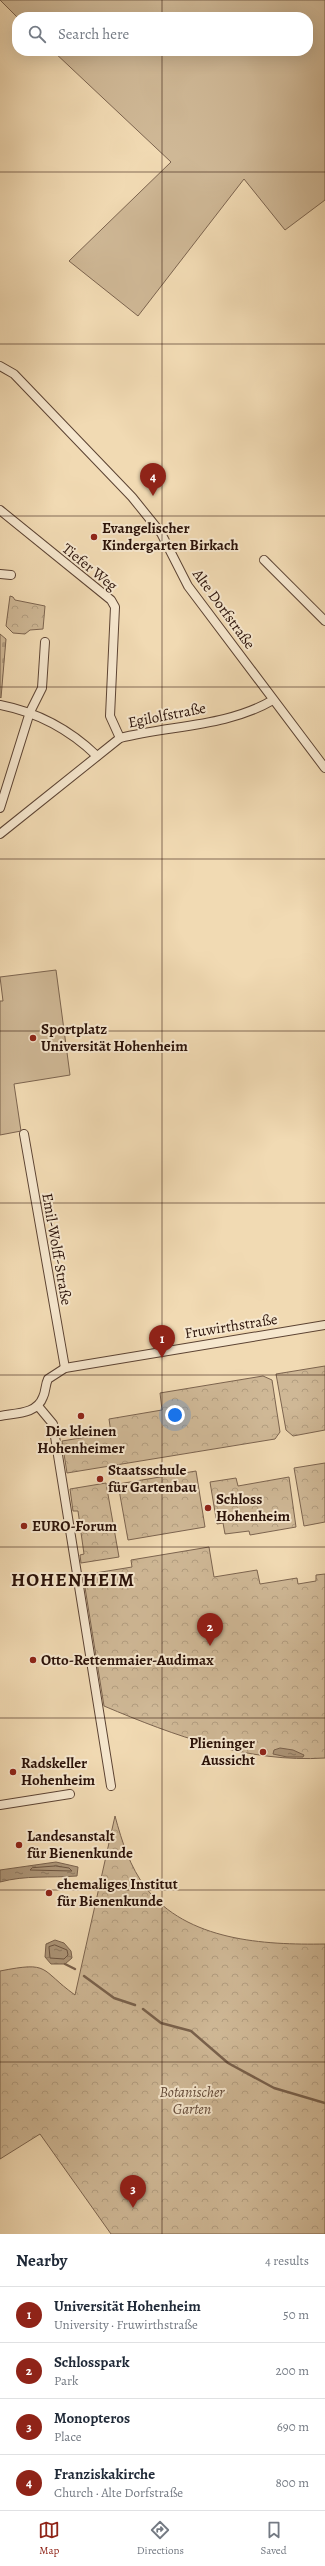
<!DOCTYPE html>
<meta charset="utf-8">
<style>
body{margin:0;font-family:Alegreya,serif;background:#f2f2f3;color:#1f2937}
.you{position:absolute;left:175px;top:1415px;width:14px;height:14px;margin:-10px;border:3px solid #fff;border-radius:50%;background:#1a73e8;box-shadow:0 0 0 6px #1a73e833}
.badge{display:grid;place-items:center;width:26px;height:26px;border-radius:50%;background:#8f2418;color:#fff;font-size:13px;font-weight:700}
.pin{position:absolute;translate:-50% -33px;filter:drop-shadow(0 1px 2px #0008)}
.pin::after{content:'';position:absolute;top:21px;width:14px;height:12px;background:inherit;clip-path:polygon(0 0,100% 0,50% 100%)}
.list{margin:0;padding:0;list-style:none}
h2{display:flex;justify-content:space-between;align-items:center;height:52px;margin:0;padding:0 16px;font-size:17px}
h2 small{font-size:13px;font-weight:400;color:#747a83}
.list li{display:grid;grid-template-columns:26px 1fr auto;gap:12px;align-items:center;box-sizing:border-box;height:56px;padding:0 16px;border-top:1px solid #e0e1e3}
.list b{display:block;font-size:15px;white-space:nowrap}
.list p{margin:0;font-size:13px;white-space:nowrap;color:#747a83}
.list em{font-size:13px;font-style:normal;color:#747a83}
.icon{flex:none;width:22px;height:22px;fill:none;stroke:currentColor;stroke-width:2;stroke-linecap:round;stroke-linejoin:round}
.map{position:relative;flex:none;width:325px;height:2234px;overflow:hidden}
.search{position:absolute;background:#fff;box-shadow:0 4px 16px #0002;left:12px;right:12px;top:12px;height:44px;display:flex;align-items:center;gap:10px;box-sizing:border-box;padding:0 14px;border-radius:16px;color:#747a83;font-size:15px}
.sheet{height:276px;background:#fff}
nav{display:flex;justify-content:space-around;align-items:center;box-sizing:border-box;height:56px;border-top:1px solid #e0e1e3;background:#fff;font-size:11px;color:#747a83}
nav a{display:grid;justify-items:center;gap:2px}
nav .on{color:#8f2418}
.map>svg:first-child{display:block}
</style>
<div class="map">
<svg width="325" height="2234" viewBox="0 0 325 2234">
<defs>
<pattern id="cemetery-stones" width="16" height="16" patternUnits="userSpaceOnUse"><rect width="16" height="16" fill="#cfb896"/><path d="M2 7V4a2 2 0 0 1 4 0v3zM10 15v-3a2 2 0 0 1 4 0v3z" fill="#b29d80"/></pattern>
<pattern id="park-crowns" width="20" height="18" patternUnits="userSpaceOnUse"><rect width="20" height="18" fill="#cfb896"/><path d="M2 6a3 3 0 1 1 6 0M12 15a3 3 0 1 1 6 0" fill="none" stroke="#b29d80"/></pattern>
<pattern id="water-ripples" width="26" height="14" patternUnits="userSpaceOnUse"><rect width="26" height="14" fill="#ad9679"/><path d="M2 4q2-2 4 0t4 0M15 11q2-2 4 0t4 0" fill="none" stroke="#8d7961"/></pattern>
</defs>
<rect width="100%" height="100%" fill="#f1dab3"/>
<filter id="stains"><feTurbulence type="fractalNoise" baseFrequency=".005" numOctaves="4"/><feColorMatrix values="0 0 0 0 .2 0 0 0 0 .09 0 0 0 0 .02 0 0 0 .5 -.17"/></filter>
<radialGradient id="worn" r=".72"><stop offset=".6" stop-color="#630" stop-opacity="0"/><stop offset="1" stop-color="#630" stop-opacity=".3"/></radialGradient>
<!-- green -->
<g fill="#cfb896" stroke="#7c644f">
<polygon points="0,0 325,0 325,200 285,230 244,179 138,316 69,261 171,162 53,51 308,51 308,17 17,17"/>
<polygon points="56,970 70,1075 14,1084 21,1131 0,1135 0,1001 3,1001 0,977"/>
</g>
<!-- cemetery -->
<polygon fill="url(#cemetery-stones)" stroke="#7c644f" points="0,634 6,639 1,698 0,697"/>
<!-- park -->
<g fill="url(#park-crowns)" stroke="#7c644f">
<polygon points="10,596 13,597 15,600 45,606 43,629 30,630 25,634 13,633 6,626"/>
<polygon points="325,1366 325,1430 293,1436 286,1430 276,1374"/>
<polygon points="263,1376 272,1380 280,1432 275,1439 67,1473 62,1441 111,1433 109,1419 162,1410 160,1393"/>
<polygon points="325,1463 325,1522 304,1526 294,1468"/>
<polygon points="196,1471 205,1527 128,1540 118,1484"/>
<polygon points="289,1477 296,1527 250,1535 249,1531 225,1534 223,1523 217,1524 210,1482 236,1478 238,1486"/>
<polygon points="106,1483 119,1557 81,1563 80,1555 84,1554 78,1511 73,1511 70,1489"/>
<path d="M209,1547L214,1577L257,1570L260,1584L297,1578L298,1584L316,1581V1575L325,1574V1758C248,1763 175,1736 104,1706L83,1575L132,1567L131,1560Z"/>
<path d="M115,1816C122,1842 130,1867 146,1888C187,1941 264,1945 325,1944V2234H111L40,2134L0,2159V1971C51,1961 39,1969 75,1995Z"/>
</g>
<!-- water -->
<g fill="url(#water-ripples)" stroke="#79614c">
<polygon points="280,1748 293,1750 304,1755 303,1757 287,1757 273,1754 274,1750"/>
<path d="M56,1862L78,1867L77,1876C50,1878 26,1875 0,1882V1870Z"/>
<polygon points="55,1940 64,1943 71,1951 72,1958 65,1964 51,1964 45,1957 46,1944"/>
</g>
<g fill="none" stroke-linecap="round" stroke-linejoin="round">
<!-- shore -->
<g stroke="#6c5440" stroke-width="1">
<polygon points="56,1866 69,1868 72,1871 30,1870 32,1868"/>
<polygon points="55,1945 67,1950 68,1955 64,1959 50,1958 49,1947"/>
</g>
<!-- stream -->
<g stroke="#79614c" stroke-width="2.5">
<polyline points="65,1964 75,1969"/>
<polyline points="84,1976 114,1998 135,2005"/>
<polyline points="143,2009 161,2023 191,2031 228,2063 274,2088 325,2103"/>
</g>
<!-- street casing -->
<g stroke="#5c4333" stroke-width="10">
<g id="street">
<polyline points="0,366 14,374 132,497 161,533 188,586 325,768"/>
<polyline points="0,510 111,600 115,607 110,716 120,738"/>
<polyline points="264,560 325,621"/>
<polyline points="0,574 11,575"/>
<path d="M0,705C36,712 70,730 97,756"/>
<polyline points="0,808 30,712 42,688 45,642"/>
<path d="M0,834L120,738C171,725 227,727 273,700"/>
<polyline points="24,1134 65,1368"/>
<polyline points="38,1406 53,1424 111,1786"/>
<path d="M0,1416C16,1413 37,1414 43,1397C46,1391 45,1385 48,1379L65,1368L325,1325"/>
<polyline points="0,1805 70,1794"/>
</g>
</g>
<!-- street -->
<use href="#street" stroke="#f6e7ce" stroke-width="8"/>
</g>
<!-- grid -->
<path fill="none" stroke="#2a1108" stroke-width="1" stroke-opacity="0.55" d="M162,0V17M162,51V2234M0,172H325M0,344H325M0,516H325M0,687H325M0,859H325M0,1031H325M0,1203H325M0,1375H325M0,1547H325M0,1718H325M0,1890H325M0,2062H325"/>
<!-- markers -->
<g fill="#8f2418" stroke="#f6e7ce" stroke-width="1.5">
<circle cx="94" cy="537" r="4"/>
<circle cx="33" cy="1038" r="4"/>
<circle cx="81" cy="1416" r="4"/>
<circle cx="100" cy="1479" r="4"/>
<circle cx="208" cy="1508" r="4"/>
<circle cx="24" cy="1526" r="4"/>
<circle cx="33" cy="1660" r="4"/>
<circle cx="263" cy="1752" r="4"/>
<circle cx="13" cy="1772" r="4"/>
<circle cx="19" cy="1845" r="4"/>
<circle cx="49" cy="1893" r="4"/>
</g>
<g text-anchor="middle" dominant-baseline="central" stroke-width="4" stroke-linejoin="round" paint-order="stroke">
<!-- poi labels -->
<g font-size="15" font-weight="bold" fill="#2a1108" stroke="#f6e7ce" text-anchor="start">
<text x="102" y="528">Evangelischer<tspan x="102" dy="17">Kindergarten Birkach</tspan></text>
<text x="41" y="1029">Sportplatz<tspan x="41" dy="17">Universität Hohenheim</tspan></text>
<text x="81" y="1431" text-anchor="middle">Die kleinen<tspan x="81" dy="17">Hohenheimer</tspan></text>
<text x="108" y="1470">Staatsschule<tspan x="108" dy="17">für Gartenbau</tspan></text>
<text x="216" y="1499">Schloss<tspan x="216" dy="17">Hohenheim</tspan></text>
<text x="32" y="1526">EURO-Forum</text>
<text x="41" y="1660">Otto-Rettenmaier-Audimax</text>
<text x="255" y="1743" text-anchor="end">Plieninger<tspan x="255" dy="17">Aussicht</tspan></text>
<text x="21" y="1763">Radskeller<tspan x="21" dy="17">Hohenheim</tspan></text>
<text x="27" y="1836">Landesanstalt<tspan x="27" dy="17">für Bienenkunde</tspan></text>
<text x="57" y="1884">ehemaliges Institut<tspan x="57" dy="17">für Bienenkunde</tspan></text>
</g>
<!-- street labels -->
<g font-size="15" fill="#2a1108" stroke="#f6e7ce">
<text transform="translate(90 567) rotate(39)">Tiefer Weg</text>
<text transform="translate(224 609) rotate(54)">Alte Dorfstraße</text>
<text transform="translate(167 715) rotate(-11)">Egilolfstraße</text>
<text transform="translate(57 1249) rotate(80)">Emil-Wolff-Straße</text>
<text transform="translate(231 1326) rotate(-9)">Fruwirthstraße</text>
</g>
<!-- park labels -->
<g font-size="15" font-style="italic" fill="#644b3a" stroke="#f6e7ce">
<text x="192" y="2092">Botanischer<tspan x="192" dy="17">Garten</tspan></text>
</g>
<!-- district labels -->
<g font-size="19" font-weight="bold" letter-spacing="1" fill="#2a1108" stroke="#f6e7ce">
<text x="73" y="1580">HOHENHEIM</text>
</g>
</g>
<rect width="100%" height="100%" filter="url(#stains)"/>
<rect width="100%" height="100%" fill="url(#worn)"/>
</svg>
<div class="you"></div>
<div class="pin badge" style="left:162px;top:1358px">1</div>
<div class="pin badge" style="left:210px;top:1646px">2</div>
<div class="pin badge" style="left:133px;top:2208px">3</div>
<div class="pin badge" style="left:153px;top:496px">4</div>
<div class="search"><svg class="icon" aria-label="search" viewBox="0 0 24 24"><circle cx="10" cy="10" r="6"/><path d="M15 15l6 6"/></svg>Search here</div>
</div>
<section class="sheet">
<h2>Nearby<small>4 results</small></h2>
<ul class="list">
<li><span class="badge">1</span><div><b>Universität Hohenheim</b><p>University · Fruwirthstraße</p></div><em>50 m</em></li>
<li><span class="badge">2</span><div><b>Schlosspark</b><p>Park</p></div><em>200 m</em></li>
<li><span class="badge">3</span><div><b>Monopteros</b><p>Place</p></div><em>690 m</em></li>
<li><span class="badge">4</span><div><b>Franziskakirche</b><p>Church · Alte Dorfstraße</p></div><em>800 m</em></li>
</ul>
</section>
<nav>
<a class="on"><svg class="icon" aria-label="map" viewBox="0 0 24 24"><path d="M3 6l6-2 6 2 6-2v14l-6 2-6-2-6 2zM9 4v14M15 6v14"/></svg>Map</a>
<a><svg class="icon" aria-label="directions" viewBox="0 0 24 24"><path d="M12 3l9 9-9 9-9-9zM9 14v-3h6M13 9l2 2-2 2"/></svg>Directions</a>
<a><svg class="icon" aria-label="saved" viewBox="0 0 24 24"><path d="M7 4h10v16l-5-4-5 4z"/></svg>Saved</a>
</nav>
